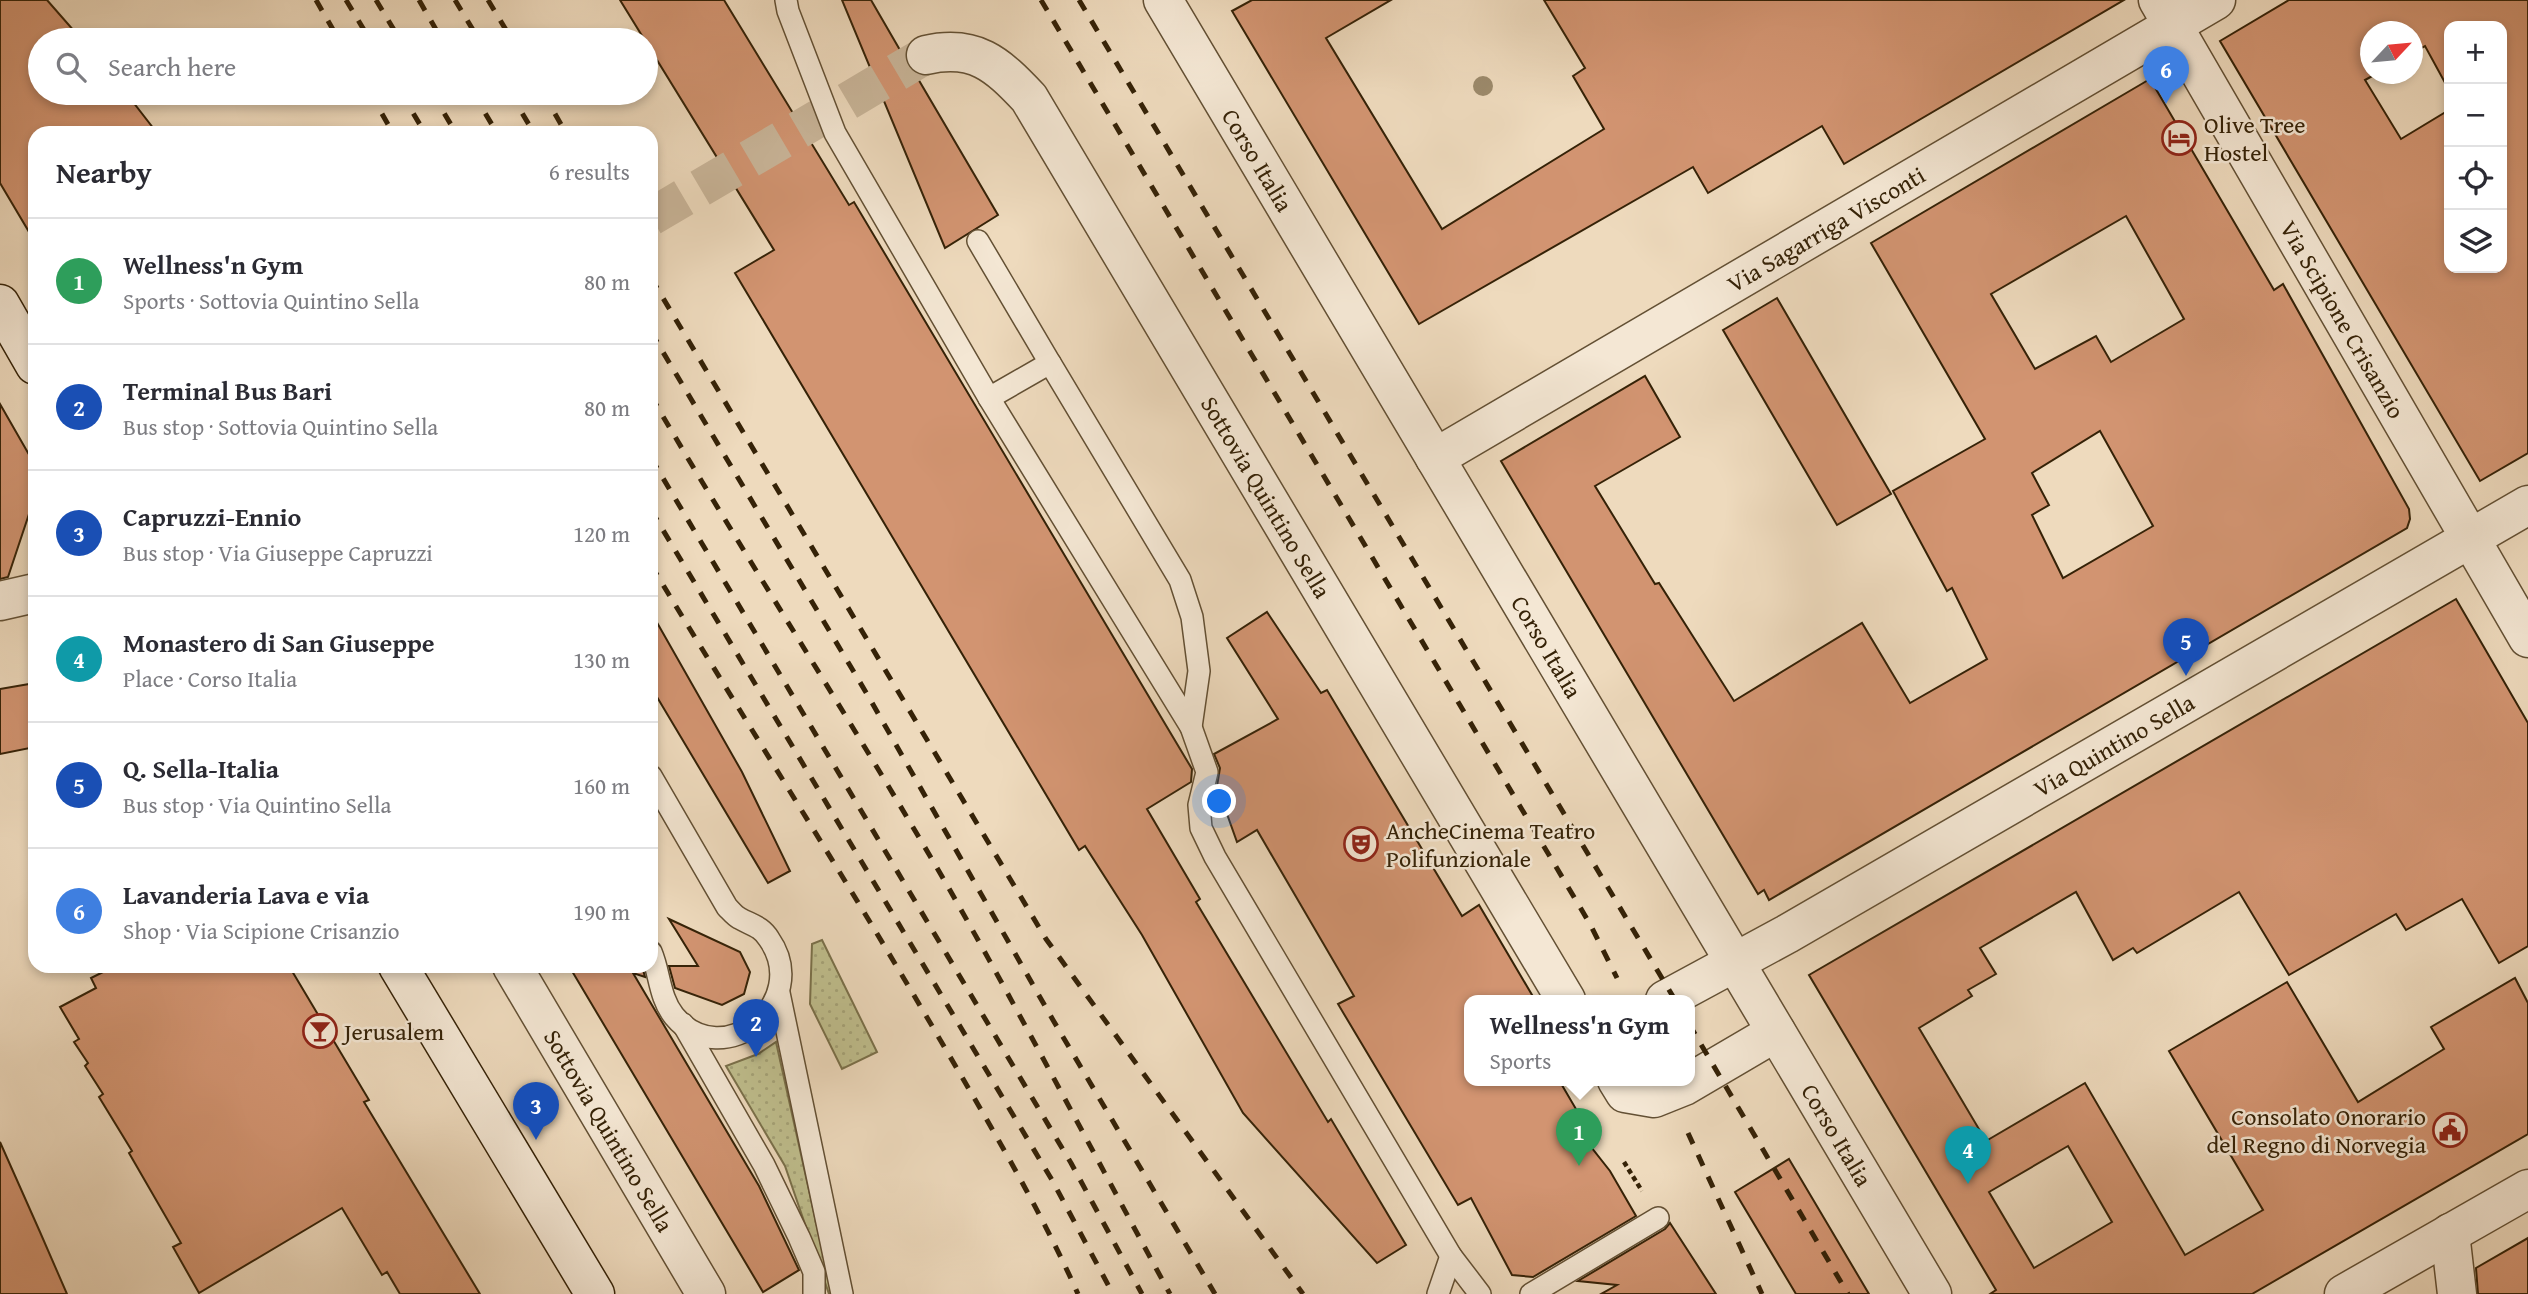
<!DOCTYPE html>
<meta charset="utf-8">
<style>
body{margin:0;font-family:"Gentium Book Plus",serif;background:#f2f2f3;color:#2b2b33}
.controls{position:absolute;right:21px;top:21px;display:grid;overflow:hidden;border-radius:14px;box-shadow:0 4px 10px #0003}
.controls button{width:63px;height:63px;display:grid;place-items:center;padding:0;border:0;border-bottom:2px solid #e1e1e2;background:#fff;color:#2b2b33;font:35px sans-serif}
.compass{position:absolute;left:2360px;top:21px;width:63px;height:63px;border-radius:50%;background:#fff;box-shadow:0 4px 10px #0003;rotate:64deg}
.you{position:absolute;left:1220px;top:802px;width:24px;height:24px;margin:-18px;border:5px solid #fff;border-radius:50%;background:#1a73e8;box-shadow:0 0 0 10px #1a73e833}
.badge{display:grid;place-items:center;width:46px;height:46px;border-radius:50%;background:#8f2418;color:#fff;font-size:23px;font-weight:700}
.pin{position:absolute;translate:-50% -58px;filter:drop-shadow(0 2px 4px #0008)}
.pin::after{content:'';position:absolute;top:37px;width:24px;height:21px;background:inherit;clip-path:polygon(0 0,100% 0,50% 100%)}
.popup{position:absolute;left:1464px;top:995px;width:231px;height:91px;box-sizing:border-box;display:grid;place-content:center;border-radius:14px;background:#fff;filter:drop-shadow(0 2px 5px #0005);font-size:23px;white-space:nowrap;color:#7c7c81}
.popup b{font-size:26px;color:#2b2b33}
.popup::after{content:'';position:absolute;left:50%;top:100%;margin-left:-14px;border:14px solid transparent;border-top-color:#fff}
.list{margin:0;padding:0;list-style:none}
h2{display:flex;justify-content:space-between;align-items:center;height:91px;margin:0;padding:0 28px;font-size:30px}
h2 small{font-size:23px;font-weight:400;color:#7c7c81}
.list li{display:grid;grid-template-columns:46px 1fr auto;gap:21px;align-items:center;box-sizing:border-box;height:126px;padding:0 28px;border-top:2px solid #e1e1e2}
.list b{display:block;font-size:26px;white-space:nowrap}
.list p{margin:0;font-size:23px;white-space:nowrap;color:#7c7c81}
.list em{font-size:23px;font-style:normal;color:#7c7c81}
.icon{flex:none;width:38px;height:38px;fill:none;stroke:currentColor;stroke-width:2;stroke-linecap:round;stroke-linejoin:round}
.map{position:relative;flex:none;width:2528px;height:1294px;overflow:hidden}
.search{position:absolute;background:#fff;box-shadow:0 4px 10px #0003;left:28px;top:28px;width:630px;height:77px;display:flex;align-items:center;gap:18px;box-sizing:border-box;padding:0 24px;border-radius:38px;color:#7c7c81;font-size:26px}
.panel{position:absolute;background:#fff;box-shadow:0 4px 10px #0003;left:28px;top:126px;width:630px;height:847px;border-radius:21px}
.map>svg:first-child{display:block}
</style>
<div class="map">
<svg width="2528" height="1294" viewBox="0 0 2528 1294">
<defs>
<pattern id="grass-dots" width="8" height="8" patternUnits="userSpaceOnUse" patternTransform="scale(1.75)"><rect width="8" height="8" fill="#bfbe8d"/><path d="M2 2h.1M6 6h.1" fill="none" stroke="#a5a378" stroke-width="1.8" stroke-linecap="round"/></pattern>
</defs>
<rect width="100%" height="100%" fill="#eedabd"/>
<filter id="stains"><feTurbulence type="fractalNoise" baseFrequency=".00286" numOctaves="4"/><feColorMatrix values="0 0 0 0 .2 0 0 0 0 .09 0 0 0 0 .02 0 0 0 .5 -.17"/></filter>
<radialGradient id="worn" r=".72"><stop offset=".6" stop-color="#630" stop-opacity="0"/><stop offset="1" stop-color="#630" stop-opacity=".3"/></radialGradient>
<!-- grass -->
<g fill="url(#grass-dots)" stroke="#7a704a" stroke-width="2">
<polygon points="822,940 877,1052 842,1069 810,1004 812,944"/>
<polygon points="776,1042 832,1294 829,1294 785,1166 726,1066 758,1054"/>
</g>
<!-- building -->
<g fill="#d29471" stroke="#352207" stroke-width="2" fill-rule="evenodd">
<polygon points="0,0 47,0 82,40 40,40 40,93 126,93 157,133 35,133 35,242 0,183"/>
<polygon points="620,0 724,0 849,205 854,202 1192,769 1191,782 1147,809 1200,899 1196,902 1328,1122 1331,1119 1406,1245 1377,1263 1243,1113 1142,935 1085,846 1079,850 735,273 774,250"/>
<polygon points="842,0 871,0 904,57 909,68 914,72 998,215 945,248"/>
<polygon points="1252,0 1391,0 1326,38 1442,229 1604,129 1573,76 1585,68 1544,0 2124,0 1844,164 1822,126 1708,193 1693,167 1419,324 1232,11"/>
<path d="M2289,0H2528V453L2480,481L2220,41ZM2449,26H2502V268H2449V110L2401,139L2365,80L2376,74H2370V32H2412V53L2425,46L2449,90Z"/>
<path d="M2150,79L2274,290L2283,284L2409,509L2410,519L2407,528L1769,900L1764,890L1758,894L1501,461L1645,376L1680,437L1595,486L1655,584L1659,583L1734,701L1862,623L1910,703L1987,659L1952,588L1947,591L1893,491L1985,439L1871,243ZM2126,216L2184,319L2111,362L2096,336L2035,369L1991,294ZM2100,431L2153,526L2063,578L2032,515L2049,505L2032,473Z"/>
<polygon points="1777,298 1891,494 1837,525 1723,330"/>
<polygon points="0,404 35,465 35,496 8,577 0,579"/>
<path d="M2456,599L2528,723V946L2499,963L2462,899L2406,930L2396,914L2289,975L2239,892L2137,953L2133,948L2113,960L2076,892L1980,948L1996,974L1968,990L1972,996L1919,1028L1986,1141L2085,1083L2185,1255L2263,1210L2169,1051L2287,982L2358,1102L2444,1049L2431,1027L2515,978L2528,1003V1134L2252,1294H1990L1996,1290L1809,975ZM2068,1146L2112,1222L2034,1268L1989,1192Z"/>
<polygon points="651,612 742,772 790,871 768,883 651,687"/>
<polygon points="1267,612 1321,693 1327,690 1462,916 1479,905 1535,1000 1469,1000 1469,1080 1559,1080 1583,1121 1588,1143 1610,1171 1636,1216 1533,1277 1512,1275 1471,1198 1458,1205 1338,1004 1354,996 1257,830 1237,842 1217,786 1220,768 1214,754 1278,719 1227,638"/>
<polygon points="35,683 35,747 0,754 0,689"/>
<polygon points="669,919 740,952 750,972 744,994 722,1005 675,988 669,966 698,966"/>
<polygon points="115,966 289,966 369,1100 364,1102 480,1294 400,1294 387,1272 382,1275 342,1208 199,1293 173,1247 181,1243 129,1153 132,1151 99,1097 103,1094 85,1066 88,1063 74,1042 79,1039 60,1007 96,988 91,978"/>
<polygon points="569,966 642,966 645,977 633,973 759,1186 799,1270 763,1292"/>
<polygon points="0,1142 40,1232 67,1294 0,1294"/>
<polygon points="1789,1159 1869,1294 1796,1294 1735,1192"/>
<polygon points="1670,1223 1716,1294 1601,1294 1617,1285 1578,1281 1665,1229"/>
<polygon points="2528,1238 2528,1294 2478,1294 2476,1268"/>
</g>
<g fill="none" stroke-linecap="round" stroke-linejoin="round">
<!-- tertiary-tunnel -->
<polyline stroke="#c9b599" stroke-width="38" stroke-dasharray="38 19" stroke-linecap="butt" points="651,217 926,55"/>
<!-- service casing -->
<g stroke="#635034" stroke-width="24">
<g id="service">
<polyline points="786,0 788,11 835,133 989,398 1191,727 1207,772 1199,805 1201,828 1215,857 1451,1256 1480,1294"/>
<polyline points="978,241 1050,363"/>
<polyline points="989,398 1050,363 1180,580 1192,617 1199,671 1191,727"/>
<path d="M651,776L727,907C731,911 735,916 739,918C751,925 761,926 769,939C813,1002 723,1075 674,1016C659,997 660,973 651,952"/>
<polyline points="779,993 842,1294"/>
<polyline points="683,1024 764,1165 799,1237 814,1272 814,1294"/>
<polyline points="1438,1294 1451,1256"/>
<polyline points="1531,1294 1658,1218"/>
</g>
</g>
<!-- minor casing -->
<g stroke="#635034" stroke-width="41">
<g id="minor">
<path id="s1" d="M2158,0L2528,638"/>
<path id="s2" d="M1435,458L2216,0"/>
<polyline points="2450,1233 2457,1294"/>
</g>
</g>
<!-- tertiary casing -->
<g stroke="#635034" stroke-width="41">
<g id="tertiary">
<path id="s3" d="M1163,0L1932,1294"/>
<path id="s4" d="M926,55C975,44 997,64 1029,98L1566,1000"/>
<polyline points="0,601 35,593"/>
<path id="s5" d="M512,966L706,1294"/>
<path id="s6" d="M1665,1000L1787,934L2528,505"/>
<polyline points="1617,1080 1625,1093 1654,1098 1684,1086 1776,1032"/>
<polyline points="2344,1294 2528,1189"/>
</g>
</g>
<!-- secondary casing -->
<g stroke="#352207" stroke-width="41">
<g id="secondary">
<polyline points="0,304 35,365"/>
<polyline points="398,966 595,1294"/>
</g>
</g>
<!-- path -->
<polyline stroke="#352207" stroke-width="4.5" stroke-dasharray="5 3.5" stroke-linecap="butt" points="1624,1162 1642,1191"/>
<!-- service -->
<use href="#service" stroke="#f4e7d4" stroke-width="21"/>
<!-- minor -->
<use href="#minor" stroke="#f4e7d4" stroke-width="38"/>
<!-- tertiary -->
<use href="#tertiary" stroke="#f4e7d4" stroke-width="38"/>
<!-- secondary -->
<use href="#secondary" stroke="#f4e7d4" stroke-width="38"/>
<!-- rail -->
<g stroke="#352207" stroke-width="5" stroke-dasharray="12 12" stroke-linecap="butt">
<polyline points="316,0 339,40"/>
<polyline points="346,0 370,40"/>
<polyline points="376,0 400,40"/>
<polyline points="419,0 442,40"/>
<polyline points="455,0 479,40"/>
<polyline points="488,0 512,40"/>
<polyline points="1041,0 1590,924 1617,978"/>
<polyline points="1079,0 1675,1000"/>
<polyline points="370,93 393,133"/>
<polyline points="401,93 425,133"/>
<polyline points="432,93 456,133"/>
<polyline points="473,93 497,133"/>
<polyline points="510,93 534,133"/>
<polyline points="543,93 566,133"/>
<polyline points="651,278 1046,939 1303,1294"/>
<polyline points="651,332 867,694 1053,1020 1215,1294"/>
<path d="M651,396C747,560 851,720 947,885C1024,1020 1096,1158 1170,1294"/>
<polyline points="651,458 1071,1163 1142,1294"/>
<polyline points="651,510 1052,1180 1113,1294"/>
<path d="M651,565C747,724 848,882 942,1043C990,1125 1039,1207 1078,1294"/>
<polyline points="1689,1024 1848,1294"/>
<polyline points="1688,1133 1762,1294"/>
</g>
</g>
<!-- trees -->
<circle fill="#9c8a6b" cx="1483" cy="86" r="10"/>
<!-- icons -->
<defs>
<g id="hotel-ring" transform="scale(1.75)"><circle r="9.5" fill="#f4e7d4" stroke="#8f2418" stroke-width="1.5"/><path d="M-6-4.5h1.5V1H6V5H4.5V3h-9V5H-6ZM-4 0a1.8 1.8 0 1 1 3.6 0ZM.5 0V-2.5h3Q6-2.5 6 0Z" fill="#8f2418"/></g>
<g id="theatre-ring" transform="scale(1.75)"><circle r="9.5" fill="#f4e7d4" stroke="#8f2418" stroke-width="1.5"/><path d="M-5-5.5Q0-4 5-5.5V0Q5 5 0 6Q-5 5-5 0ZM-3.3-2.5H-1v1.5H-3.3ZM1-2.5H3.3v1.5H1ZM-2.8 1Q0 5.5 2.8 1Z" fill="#8f2418"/></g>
<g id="bar-ring" transform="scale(1.75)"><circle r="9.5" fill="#f4e7d4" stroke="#8f2418" stroke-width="1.5"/><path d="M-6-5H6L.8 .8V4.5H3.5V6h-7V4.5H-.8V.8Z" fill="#8f2418"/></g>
<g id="civic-ring" transform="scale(1.75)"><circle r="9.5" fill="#f4e7d4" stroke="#8f2418" stroke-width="1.5"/><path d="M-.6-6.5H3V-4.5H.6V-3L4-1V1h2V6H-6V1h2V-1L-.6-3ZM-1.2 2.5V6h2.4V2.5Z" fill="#8f2418"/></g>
</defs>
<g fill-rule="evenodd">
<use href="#hotel-ring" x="2179" y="138"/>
<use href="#theatre-ring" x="1361" y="844"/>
<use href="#bar-ring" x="320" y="1031"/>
<use href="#civic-ring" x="2450" y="1130"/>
</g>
<g text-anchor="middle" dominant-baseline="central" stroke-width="5" stroke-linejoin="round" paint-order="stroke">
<!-- poi labels -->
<g font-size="24" fill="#352207" stroke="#f4e7d4" text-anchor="start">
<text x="2204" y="124">Olive Tree<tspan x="2204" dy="28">Hostel</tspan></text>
<text x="1386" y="830">AncheCinema Teatro<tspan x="1386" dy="28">Polifunzionale</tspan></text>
<text x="344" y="1031">Jerusalem</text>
<text x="2426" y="1116" text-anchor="end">Consolato Onorario<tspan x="2426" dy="28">del Regno di Norvegia</tspan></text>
</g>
<!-- street labels -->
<g font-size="24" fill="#352207" stroke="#f4e7d4">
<text stroke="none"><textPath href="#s3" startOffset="186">Corso Italia</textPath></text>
<text stroke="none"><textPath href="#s2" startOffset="453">Via Sagarriga Visconti</textPath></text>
<text stroke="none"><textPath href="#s1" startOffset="369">Via Scipione Crisanzio</textPath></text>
<text stroke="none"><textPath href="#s4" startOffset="583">Sottovia Quintino Sella</textPath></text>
<text stroke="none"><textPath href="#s3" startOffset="752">Corso Italia</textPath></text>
<text stroke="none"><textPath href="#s6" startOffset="516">Via Quintino Sella</textPath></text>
<text stroke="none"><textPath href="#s5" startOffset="191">Sottovia Quintino Sella</textPath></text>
<text stroke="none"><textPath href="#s3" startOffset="1320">Corso Italia</textPath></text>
</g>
</g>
<rect width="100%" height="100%" filter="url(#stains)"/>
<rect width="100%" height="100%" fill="url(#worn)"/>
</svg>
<div class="controls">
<button>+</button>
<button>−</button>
<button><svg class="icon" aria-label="locate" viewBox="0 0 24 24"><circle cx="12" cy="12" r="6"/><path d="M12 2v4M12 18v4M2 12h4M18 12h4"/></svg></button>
<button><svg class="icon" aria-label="layers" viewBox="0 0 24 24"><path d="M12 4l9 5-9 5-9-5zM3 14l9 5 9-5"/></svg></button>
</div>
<svg class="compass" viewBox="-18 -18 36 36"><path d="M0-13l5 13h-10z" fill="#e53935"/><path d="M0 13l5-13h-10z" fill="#7c7c81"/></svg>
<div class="you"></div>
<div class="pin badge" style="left:1579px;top:1166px;background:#2e9e5b">1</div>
<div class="popup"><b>Wellness'n Gym</b>Sports</div>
<div class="pin badge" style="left:756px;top:1057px;background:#1a4fb4">2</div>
<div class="pin badge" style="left:536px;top:1140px;background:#1a4fb4">3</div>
<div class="pin badge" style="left:1968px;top:1184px;background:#0f9aa8">4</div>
<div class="pin badge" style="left:2186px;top:676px;background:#1a4fb4">5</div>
<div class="pin badge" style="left:2166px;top:104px;background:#3f7fe0">6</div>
<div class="search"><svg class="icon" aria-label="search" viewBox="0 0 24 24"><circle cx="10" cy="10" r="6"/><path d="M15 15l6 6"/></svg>Search here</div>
<section class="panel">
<h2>Nearby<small>6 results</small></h2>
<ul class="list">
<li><span class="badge" style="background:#2e9e5b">1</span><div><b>Wellness'n Gym</b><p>Sports · Sottovia Quintino Sella</p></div><em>80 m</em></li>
<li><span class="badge" style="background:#1a4fb4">2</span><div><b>Terminal Bus Bari</b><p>Bus stop · Sottovia Quintino Sella</p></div><em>80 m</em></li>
<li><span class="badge" style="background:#1a4fb4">3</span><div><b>Capruzzi-Ennio</b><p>Bus stop · Via Giuseppe Capruzzi</p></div><em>120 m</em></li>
<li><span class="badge" style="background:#0f9aa8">4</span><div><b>Monastero di San Giuseppe</b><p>Place · Corso Italia</p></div><em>130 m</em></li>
<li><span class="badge" style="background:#1a4fb4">5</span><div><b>Q. Sella-Italia</b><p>Bus stop · Via Quintino Sella</p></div><em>160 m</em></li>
<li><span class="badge" style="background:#3f7fe0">6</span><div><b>Lavanderia Lava e via</b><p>Shop · Via Scipione Crisanzio</p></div><em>190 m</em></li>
</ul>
</section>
</div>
